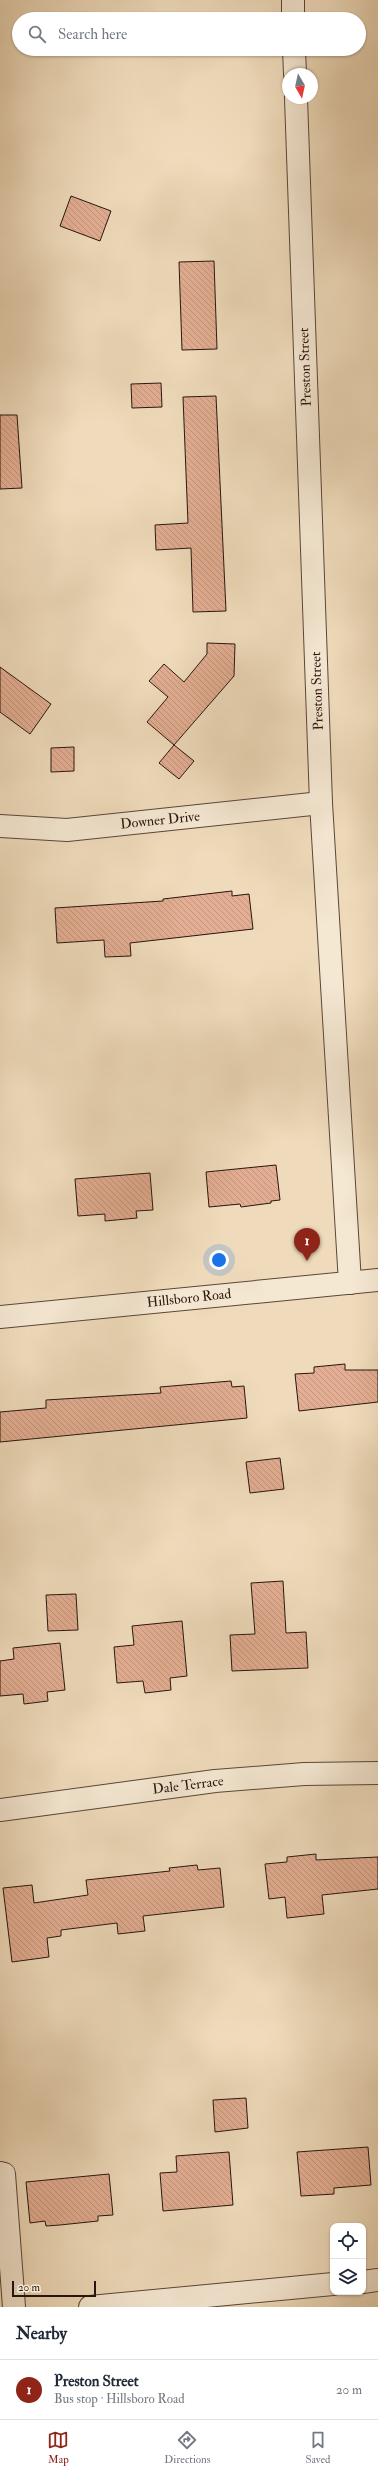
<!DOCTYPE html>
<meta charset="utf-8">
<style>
body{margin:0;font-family:"IM FELL Double Pica",serif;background:#f6f6f7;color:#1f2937}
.controls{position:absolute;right:12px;bottom:12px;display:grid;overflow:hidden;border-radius:8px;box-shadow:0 1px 3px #0004}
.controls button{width:36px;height:36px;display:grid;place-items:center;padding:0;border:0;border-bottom:1px solid #e0e1e3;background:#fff;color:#1f2937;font:20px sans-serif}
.compass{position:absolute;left:282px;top:68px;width:36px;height:36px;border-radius:50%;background:#fff;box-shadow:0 1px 3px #0004;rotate:171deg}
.scale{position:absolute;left:12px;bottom:10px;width:84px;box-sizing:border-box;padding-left:4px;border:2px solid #29150e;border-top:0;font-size:11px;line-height:14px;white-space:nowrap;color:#29150e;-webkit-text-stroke:3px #f5e8d3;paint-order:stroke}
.you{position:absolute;left:219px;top:1260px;width:14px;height:14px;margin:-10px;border:3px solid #fff;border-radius:50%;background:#1a73e8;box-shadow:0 0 0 6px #1a73e833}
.badge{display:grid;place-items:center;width:26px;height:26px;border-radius:50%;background:#8f2418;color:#fff;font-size:13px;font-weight:700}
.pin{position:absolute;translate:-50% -33px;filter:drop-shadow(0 1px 2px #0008)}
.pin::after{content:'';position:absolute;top:21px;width:14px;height:12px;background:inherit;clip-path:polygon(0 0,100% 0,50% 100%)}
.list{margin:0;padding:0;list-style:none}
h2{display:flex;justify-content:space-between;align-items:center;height:52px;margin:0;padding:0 16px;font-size:17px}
h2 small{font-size:13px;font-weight:400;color:#747a83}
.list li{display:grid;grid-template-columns:26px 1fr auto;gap:12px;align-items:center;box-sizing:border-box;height:60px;padding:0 16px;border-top:1px solid #e0e1e3}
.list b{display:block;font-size:15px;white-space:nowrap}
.list p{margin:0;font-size:13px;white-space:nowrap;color:#747a83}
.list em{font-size:13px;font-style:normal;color:#747a83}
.icon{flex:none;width:22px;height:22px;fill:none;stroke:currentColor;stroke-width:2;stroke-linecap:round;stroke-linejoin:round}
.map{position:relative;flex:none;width:378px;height:2307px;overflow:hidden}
.search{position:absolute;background:#fff;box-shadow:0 1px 3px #0004;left:12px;right:12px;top:12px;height:44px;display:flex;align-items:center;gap:10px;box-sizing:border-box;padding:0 14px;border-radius:22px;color:#747a83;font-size:15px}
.sheet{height:112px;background:#fff}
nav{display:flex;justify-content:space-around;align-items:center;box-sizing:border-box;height:56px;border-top:1px solid #e0e1e3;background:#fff;font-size:11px;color:#747a83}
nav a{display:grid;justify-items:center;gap:2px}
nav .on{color:#8f2418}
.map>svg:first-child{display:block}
</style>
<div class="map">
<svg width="378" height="2307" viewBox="0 0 378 2307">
<defs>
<pattern id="building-back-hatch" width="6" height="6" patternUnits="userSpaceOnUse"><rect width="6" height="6" fill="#e3ae93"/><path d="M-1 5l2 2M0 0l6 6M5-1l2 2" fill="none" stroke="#c3957e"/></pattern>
</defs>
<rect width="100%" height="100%" fill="#efdbbb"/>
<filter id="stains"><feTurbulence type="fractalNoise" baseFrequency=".005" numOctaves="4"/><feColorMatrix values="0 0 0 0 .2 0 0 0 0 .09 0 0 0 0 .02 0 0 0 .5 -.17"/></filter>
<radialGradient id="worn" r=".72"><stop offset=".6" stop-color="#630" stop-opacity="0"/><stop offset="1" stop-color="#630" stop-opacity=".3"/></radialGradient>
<!-- building -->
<g fill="url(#building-back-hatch)" stroke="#29150e">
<polygon points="71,196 111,211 100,241 60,226"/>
<polygon points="214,261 217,349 182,350 179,262"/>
<polygon points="161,383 162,407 132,408 131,384"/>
<polygon points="216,396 226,611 193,612 191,548 156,550 155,525 188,523 183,397"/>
<polygon points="0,415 17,415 22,488 0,489"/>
<polygon points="207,643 235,644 234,676 174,745 147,722 168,697 149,681 164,664 184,682 207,654"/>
<polygon points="0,667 51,704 30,734 0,712"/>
<polygon points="174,745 194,761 179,779 159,763"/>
<polygon points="74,747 74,771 51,772 51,748"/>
<polygon points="232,891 232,896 249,894 253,929 130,943 131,956 105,957 104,940 57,943 55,908 163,901 163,899"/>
<polygon points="276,1165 280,1200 271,1201 271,1203 241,1207 240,1204 209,1207 206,1172"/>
<polygon points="150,1173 153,1210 136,1211 137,1218 105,1221 105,1214 78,1216 75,1179"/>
<polygon points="345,1364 345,1370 378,1370 378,1402 299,1411 295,1374 314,1373 314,1367"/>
<polygon points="231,1381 232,1387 244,1386 247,1418 0,1442 0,1412 46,1408 46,1400 161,1393 160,1387"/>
<polygon points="280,1458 284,1489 250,1493 246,1462"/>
<polygon points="283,1581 286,1633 306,1632 308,1668 232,1671 230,1635 255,1634 251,1583"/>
<polygon points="76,1594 78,1630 48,1631 46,1595"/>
<polygon points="182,1621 187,1676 170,1678 171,1690 145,1693 143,1681 117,1683 114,1647 134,1645 132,1626"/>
<polygon points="60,1643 65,1690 47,1692 48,1701 24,1704 23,1694 0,1696 0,1661 14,1659 13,1648"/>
<polygon points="316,1854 316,1860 378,1857 378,1889 322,1895 324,1914 287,1918 285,1897 269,1899 265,1864 287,1862 287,1857"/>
<polygon points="197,1865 198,1870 220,1868 224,1907 143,1916 145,1931 118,1934 117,1923 61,1930 61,1936 47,1938 49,1957 12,1962 3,1888 32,1885 34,1903 88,1895 86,1880 170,1871 169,1868"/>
<polygon points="246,2098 248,2128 215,2132 213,2100"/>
<polygon points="368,2147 371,2185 334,2188 334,2194 301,2196 297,2152"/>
<polygon points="229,2152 233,2205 163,2211 160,2173 177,2172 176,2156"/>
<polygon points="109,2174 113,2215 98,2216 98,2221 60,2225 46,2226 45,2221 30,2223 26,2182"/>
</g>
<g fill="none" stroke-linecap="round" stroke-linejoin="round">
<!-- minor casing -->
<g stroke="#5a4639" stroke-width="24">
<g id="minor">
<polyline points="293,0 293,19"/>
<polyline points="294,49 295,74"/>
<polyline points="296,98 321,803 350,1283"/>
<polyline points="0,826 67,830 321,803"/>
<polyline points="0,1317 378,1280"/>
<polyline points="0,1810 215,1781 304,1774 378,1773"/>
<polyline points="0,2173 4,2174 14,2307"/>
<polyline points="363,2282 378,2280"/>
<polyline points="90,2307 333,2284"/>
</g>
</g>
<!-- minor -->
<use href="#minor" stroke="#f5e8d3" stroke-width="22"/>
</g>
<g text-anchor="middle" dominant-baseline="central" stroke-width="3" stroke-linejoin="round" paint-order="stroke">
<!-- street labels -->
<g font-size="14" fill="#29150e" stroke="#f5e8d3">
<text transform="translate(305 367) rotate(-92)">Preston Street</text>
<text transform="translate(317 691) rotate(-92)">Preston Street</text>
<text transform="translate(160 820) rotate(-6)">Downer Drive</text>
<text transform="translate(189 1298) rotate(-6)">Hillsboro Road</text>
<text transform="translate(188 1785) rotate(-7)">Dale Terrace</text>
</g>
</g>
<rect width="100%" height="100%" filter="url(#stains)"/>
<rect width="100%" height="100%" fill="url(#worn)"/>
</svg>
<div class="controls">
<button><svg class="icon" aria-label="locate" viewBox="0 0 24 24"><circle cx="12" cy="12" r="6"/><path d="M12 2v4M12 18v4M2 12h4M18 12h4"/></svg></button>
<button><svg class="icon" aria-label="layers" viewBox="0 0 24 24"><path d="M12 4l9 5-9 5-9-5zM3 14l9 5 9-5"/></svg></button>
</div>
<svg class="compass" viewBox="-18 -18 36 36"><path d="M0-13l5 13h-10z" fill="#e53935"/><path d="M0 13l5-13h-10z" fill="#747a83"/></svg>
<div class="scale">20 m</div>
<div class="you"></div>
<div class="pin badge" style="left:307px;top:1261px">1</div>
<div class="search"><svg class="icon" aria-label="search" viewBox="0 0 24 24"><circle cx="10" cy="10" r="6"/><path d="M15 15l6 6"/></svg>Search here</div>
</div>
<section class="sheet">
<h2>Nearby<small></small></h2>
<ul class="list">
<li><span class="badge">1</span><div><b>Preston Street</b><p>Bus stop · Hillsboro Road</p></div><em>20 m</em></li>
</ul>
</section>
<nav>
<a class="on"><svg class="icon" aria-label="map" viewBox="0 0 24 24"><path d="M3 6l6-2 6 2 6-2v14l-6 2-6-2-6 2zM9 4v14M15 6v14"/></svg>Map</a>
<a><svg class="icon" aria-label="directions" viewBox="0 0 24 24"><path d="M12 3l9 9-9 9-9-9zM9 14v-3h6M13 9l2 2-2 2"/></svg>Directions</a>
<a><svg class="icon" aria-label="saved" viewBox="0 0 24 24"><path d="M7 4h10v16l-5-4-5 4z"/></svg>Saved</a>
</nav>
